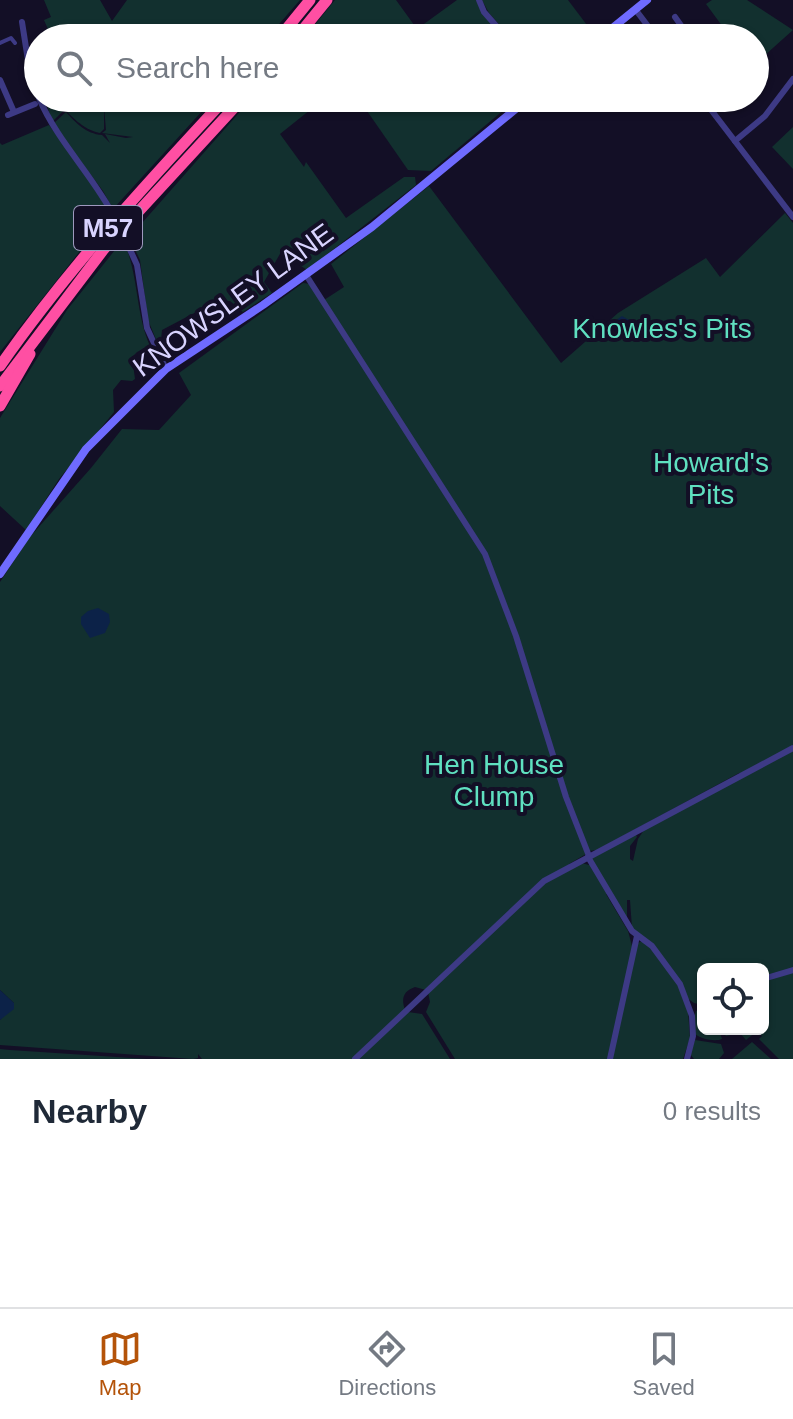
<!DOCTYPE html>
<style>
body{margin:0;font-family:Arial,sans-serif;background:#f2f2f3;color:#1f2937}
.controls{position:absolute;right:24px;bottom:24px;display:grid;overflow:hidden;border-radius:12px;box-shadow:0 2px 6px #0004}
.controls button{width:72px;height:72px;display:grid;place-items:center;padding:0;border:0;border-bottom:2px solid #e0e1e3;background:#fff;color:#1f2937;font:40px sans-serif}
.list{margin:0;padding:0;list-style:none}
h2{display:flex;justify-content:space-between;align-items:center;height:104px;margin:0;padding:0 32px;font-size:34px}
h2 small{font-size:26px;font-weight:400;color:#747a83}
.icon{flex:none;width:44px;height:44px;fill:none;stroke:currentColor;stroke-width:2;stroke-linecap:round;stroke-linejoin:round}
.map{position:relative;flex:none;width:793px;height:1059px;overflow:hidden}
.search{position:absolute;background:#fff;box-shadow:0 2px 6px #0004;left:24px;right:24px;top:24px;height:88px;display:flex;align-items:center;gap:20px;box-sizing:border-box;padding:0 28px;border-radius:44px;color:#747a83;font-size:30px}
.sheet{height:248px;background:#fff}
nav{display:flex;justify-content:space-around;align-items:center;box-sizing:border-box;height:112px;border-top:2px solid #e0e1e3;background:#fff;font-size:22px;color:#747a83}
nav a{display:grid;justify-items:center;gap:4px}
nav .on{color:#b45309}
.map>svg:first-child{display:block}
</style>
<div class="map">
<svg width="793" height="1059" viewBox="0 0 793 1059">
<rect width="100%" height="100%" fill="#130f26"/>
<!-- green -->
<g fill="#12302f" fill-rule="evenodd">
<polygon points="44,0 100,0 112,21 127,0 300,0 267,38 83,38 76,24 57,38 44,38 50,34 44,20 51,17"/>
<polygon points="335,0 396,0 417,29 457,0 476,0 482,13 504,38 304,38"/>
<polygon points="482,0 568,0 596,37 511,38 489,13"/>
<polygon points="712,0 747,0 793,30 755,64 755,38 731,38 706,4"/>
<path d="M45,98L64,100L99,98L104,109V129L100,133C83,130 69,114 62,106L64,110L52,122Z"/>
<path d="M101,98H214L113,209L103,191L53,124L66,112C75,122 86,134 102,135L110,143L105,134L126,138L133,137L102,133L106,130L104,106Z"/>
<polygon points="252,98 325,98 280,134 304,167 306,162 346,218 404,177 415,177 416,185 307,270 281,252 264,282 272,293 243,312 230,301 217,301 162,330 160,349 148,320 140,260 128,235 142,223"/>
<polygon points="358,98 518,98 431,171 408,170"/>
<polygon points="49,125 101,196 110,213 0,352 0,143 2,145"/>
<polygon points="793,127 793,169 772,147"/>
<path d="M429,186L561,363L618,313L706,258L720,277L785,213L793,223V1059H779L759,1039L762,1036L757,1031L746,1040L740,1033L726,1036L722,1031L720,1033L722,1039C715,1042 701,1039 695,1034L694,1019L696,1011L703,1008V1029H763V969H703V1005L694,1003L687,998L690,1038L683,1059H455L426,1012L430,1002L428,992L550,874L426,990L415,987C403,991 401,999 405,1010L352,1059H202L198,1054V1058L193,1059L0,1045V1020L14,1003L0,990V582L29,538L91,468L122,429L159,430L191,395L179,373L303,283L311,284L324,300L344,287L331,264ZM739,773L745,774L644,830L638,839L633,861L630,859V846L637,837L635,832L621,837ZM568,800L589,851L596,850L590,858L589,865L582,863L573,868L569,864L586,854ZM606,894L612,896L627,920V900H630L632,928L642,941L632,946L628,931Z"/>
<path d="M123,240C139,274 135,312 150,346L137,352L132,357L135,379L132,381L121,380L113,390L114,412L59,479L26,530L0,506V418L67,310Z"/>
<polygon points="408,1012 422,1014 450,1059 357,1059"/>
<polygon points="695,1040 721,1044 724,1053 719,1059 694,1059 690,1054"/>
<polygon points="752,1042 771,1059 732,1059"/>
<polygon points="0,1049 10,1050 147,1059 0,1059"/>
</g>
<!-- water -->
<g fill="#0c2248">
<polygon points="622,316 629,320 627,329 617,335 607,336 605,335 609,325"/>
<polygon points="98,608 109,614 110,622 105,633 90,638 81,624 81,617 88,611"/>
<polygon points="0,990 14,1003 14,1009 0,1020"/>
</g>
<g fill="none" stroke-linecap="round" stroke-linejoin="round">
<!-- pedestrian -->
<polyline stroke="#3d3a85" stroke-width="4" points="0,43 11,38 15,43"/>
<!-- minor -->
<g stroke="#3d3a85" stroke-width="6">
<polyline points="479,0 484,12 507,38"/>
<polyline points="635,9 657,38"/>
<polyline points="675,17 690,38"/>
<polyline points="22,22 30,73 38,95"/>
<polyline points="0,80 14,112"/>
<path d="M39,98C58,143 94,176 116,220"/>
<polyline points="702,98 793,217"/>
<polyline points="8,115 35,104"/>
<polyline points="735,141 765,116 793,79"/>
<polyline points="121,230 137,265 147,328 166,369"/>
<polyline points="306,275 485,554 516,636 566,797 589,856"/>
<polyline points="588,857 632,931 652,946 680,984 692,1016 693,1036 687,1059"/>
<polyline points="763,979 793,970"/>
<polyline points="355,1059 544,881 793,748"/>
<polyline points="610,1059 637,936"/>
</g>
<!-- secondary -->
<g stroke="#6f6bff" stroke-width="8">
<polyline points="600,38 647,0"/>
<polyline points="0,574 86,449 166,369 263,305 372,227 529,98"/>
</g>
<!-- motorway -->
<g stroke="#ff4fa3" stroke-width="11">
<polyline points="279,38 310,0"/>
<polyline points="296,38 327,0"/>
<path d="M0,366C67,270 146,184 226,98"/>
<polyline points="0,386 104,249 243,98"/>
<polyline points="0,406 30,354"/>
</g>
</g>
<g text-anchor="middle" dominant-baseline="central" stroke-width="8" stroke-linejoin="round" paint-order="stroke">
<!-- shield labels -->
<rect fill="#130f26" stroke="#9e99be" stroke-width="2" x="74" y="206" width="68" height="44" rx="6"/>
<g font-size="26" font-weight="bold" fill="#d9d4ff">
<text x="108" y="228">M57</text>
</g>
<!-- street labels -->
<g font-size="28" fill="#d9d4ff" stroke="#130f26">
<text transform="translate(233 300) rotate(-36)">KNOWSLEY LANE</text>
</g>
<!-- park labels -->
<g font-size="28" fill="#5fe0c0" stroke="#130f26">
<text x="662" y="328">Knowles's Pits</text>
<text x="711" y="462">Howard's<tspan x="711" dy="32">Pits</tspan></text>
<text x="494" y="764">Hen House<tspan x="494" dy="32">Clump</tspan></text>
</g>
</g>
</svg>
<div class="controls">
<button><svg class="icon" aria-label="locate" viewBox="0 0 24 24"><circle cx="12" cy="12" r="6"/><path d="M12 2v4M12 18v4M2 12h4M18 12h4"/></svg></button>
</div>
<div class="search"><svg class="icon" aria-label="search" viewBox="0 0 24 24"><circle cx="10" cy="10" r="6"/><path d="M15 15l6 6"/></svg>Search here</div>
</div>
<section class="sheet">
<h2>Nearby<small>0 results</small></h2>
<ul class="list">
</ul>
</section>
<nav>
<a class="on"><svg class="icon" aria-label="map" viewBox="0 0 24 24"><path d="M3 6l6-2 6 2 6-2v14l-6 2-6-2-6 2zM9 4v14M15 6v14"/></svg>Map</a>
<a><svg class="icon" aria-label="directions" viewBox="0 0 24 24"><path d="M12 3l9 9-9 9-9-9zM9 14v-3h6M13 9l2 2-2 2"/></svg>Directions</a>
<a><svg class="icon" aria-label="saved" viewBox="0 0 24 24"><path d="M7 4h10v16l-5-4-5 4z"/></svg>Saved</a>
</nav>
